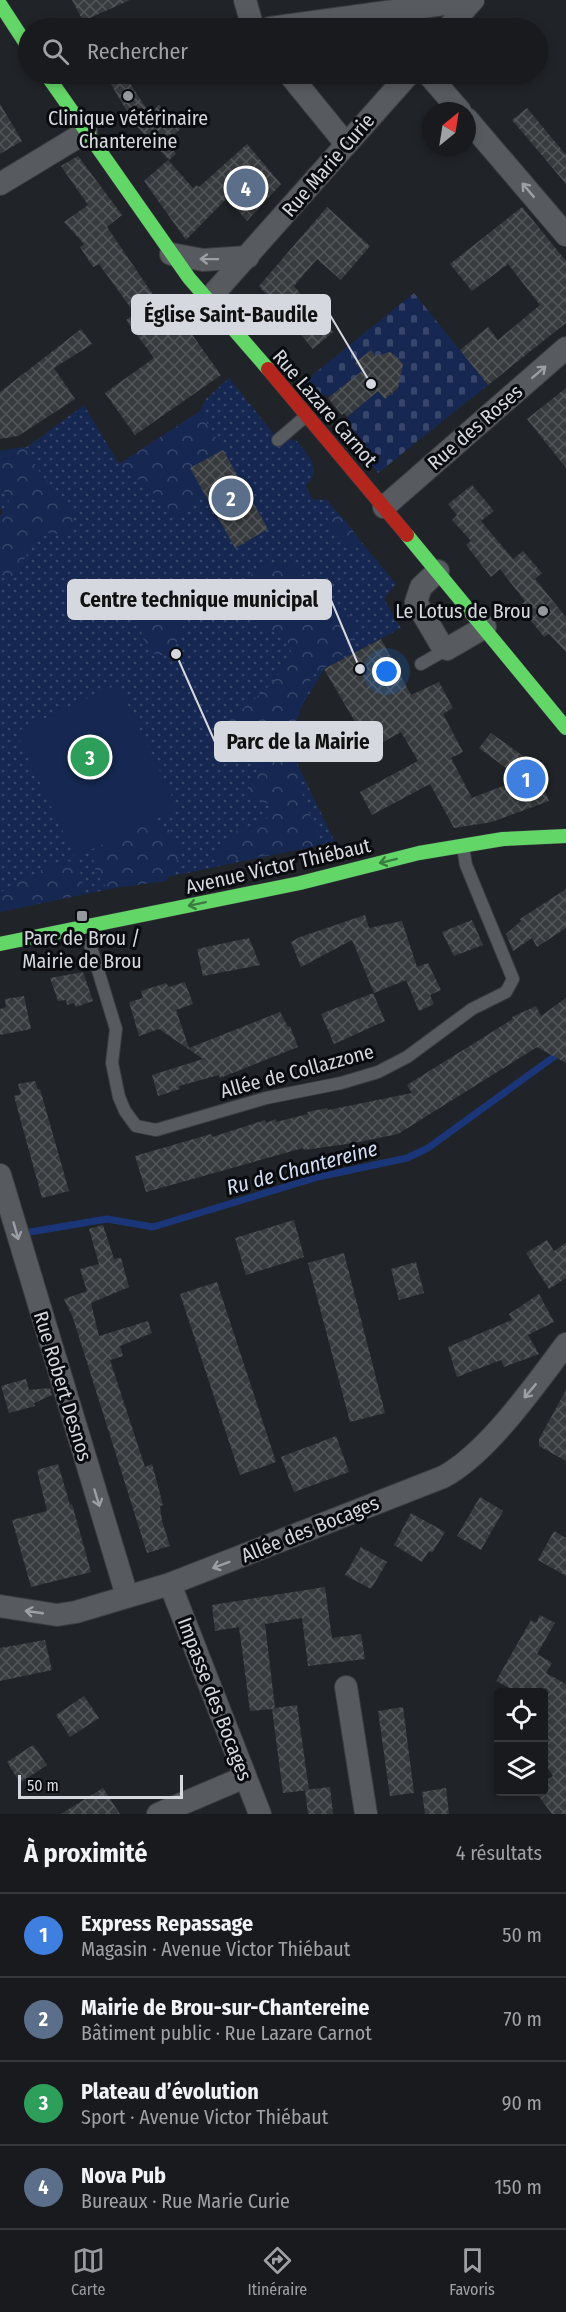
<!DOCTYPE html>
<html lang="fr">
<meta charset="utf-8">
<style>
body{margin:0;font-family:"Fira Sans Condensed",sans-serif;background:#25272a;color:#f1f3f6}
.controls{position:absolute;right:18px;bottom:18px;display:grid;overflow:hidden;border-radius:6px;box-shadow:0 3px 9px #0003}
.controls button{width:54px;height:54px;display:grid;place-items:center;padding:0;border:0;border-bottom:2px solid #36383b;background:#181a1d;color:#f1f3f6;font:30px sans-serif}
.compass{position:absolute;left:422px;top:102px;width:54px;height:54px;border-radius:50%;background:#181a1d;box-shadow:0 3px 9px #0003;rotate:30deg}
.scale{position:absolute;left:18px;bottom:15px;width:165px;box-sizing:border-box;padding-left:6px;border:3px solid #d5d8de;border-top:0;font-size:16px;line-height:21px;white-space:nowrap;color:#d5d8de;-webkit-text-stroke:4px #090b0f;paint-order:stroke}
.you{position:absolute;left:387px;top:672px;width:21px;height:21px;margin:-15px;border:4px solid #fff;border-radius:50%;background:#1a73e8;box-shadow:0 0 0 9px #1a73e833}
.badge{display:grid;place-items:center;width:39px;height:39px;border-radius:50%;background:#96999e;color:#fff;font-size:20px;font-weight:700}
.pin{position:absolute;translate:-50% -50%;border:3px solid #fff;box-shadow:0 2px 6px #0006}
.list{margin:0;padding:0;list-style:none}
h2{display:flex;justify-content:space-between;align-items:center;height:78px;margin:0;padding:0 24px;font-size:26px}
h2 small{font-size:20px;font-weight:400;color:#9fa1a4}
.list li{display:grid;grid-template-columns:39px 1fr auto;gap:18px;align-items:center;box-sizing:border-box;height:84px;padding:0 24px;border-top:2px solid #36383b}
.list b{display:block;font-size:22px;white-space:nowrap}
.list p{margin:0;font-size:20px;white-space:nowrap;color:#9fa1a4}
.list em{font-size:20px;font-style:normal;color:#9fa1a4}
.icon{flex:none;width:33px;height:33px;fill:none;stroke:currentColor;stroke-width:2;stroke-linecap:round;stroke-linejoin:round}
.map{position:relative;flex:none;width:566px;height:1814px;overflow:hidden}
.search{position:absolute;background:#181a1d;box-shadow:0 3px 9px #0003;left:18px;right:18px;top:18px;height:66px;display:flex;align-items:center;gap:15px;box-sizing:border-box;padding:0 21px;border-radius:33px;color:#9fa1a4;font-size:22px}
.sheet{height:414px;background:#181a1d}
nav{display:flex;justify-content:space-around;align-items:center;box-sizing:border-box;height:84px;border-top:2px solid #36383b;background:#181a1d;font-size:16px;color:#9fa1a4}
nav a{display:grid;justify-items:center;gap:3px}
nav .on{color:#96999e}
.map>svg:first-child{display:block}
</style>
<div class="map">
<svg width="566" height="1814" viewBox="0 0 566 1814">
<defs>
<pattern id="grass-dots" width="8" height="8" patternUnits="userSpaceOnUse" patternTransform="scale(1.5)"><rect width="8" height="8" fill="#162851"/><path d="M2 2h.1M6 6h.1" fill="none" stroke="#37466a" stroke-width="1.8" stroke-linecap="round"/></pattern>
<pattern id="forest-crowns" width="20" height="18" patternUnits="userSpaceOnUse" patternTransform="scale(1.5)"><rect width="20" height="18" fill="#162851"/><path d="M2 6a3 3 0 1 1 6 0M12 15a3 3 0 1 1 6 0" fill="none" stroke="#37466a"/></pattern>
<pattern id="cemetery-stones" width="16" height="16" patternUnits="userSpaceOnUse" patternTransform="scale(1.5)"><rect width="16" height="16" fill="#162851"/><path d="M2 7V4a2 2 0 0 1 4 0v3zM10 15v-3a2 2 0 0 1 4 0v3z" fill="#37466a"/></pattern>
<pattern id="building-cross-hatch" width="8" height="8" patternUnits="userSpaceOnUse" patternTransform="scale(1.5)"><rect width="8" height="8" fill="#383b3e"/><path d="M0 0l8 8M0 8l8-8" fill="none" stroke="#545759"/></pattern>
</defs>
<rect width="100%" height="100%" fill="#202327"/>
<!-- grass -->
<path fill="url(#grass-dots)" d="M229,378L282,444L290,439L297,441C308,455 324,472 306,485L312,499L327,500L396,584L384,599L401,628L324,669L298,713L278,724L335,842L0,912V516L3,513L0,508V451L27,447L84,405L119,464L200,411L205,400Z"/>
<!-- forest -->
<g fill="url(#forest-crowns)">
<polygon points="200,411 223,450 190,468 204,493 180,520 143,483 119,464"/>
<path d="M24,447L41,474L70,505L74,529L64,534L46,533C31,545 24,561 12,576L1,575L0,516L9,505L8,496L0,486V451Z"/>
<polygon points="339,513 361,541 358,547 353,549 336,541 327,517 328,514"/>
<path d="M288,563C305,569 307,584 320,595C342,612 360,612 354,647L312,676L295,726L294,747L303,797L318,835L319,846L222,863L217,856L228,835L268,818L272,806L252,796L247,789L260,765L251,757C237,761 224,761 212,755L209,741C236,708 270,696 292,654L286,637L253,624L242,611L246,583L259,564Z"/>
<path d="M172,594C191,614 184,632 170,653L158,656C141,644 146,640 137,623C134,618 126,615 122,610L124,606H142L162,595Z"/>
<path d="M148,821C186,830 186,853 166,881L109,889C97,880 90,862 95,848Z"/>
<path d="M68,861L76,864L82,876L83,894L0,912V893L28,875L38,874C45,863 56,862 68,861Z"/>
</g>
<!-- cemetery -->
<polygon fill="url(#cemetery-stones)" points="414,293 488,385 378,473 343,429 347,417 378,391 385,399 399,388 393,380 403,364 390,352 377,358 371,351 355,363 362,371 331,396 324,395 313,399 300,385"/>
<!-- pitch -->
<polygon fill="#162851" points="118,684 178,809 75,857 16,732"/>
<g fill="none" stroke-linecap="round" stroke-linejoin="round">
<!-- stream -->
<polyline stroke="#1b3678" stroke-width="7" points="30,1232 107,1219 153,1227 318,1177 407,1158 428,1148 555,1056"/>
</g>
<!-- building -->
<g fill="url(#building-cross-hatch)">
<polygon points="72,0 130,0 83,21"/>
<polygon points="105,74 124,74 150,114 159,105 181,128 168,141 176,154 169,160 126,115 128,113"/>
<polygon points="0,104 22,141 0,154"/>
<polygon points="527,108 566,155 566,184 512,120"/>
<polygon points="247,144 281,184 247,221 227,198 186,240 144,181 168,160 193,188 196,185 199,187"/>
<polygon points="78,156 122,215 107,227 156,299 163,294 221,375 135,435 105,393 154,358 126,320 135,314 99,264 93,267 80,247 84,244 64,222 88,205 61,166"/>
<polygon points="327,207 370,246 341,280 317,259 294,286 333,332 313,349 259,286"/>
<polygon points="522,207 566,261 566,323 488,385 460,350 488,327 498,340 540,305 508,264 472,291 450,264"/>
<polygon points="81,329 92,344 54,368 75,399 18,436 0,439 0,392"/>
<polygon points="371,350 375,356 390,352 396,356 403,364 398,388 385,399 378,391 347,417 344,413 342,415 328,398 362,371 355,363"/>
<polygon points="566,388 566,468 527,419"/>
<polygon points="223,450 268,529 235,548 190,468"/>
<polygon points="472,485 494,511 481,521 513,559 523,551 542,573 535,579 566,617 566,652 549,634 544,637 519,606 525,601 500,569 491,577 466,545 471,541 452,520 457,515 448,504"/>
<polygon points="381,639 411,695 439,682 453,708 443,714 463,752 451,758 472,798 521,779 479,748 491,733 533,763 549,801 492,822 454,828 430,784 372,815 360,792 418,761 401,732 371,749 324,669"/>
<polygon points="566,889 566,928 537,947 532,938 513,951 506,934 521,921 520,919"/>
<polygon points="365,915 369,928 402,921 417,967 428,963 441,990 430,995 434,1004 419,1011 406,980 374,993 352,940 301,967 291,942 300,937"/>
<polygon points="472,920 483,945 454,956 442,932"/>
<polygon points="249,938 260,965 203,976 197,949"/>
<polygon points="83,972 93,1001 76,1007 74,1003 67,1005 66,1000 58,1001 50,978"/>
<polygon points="185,982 193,1004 176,1010 189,1048 280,1012 288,1027 290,1026 298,1047 220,1078 219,1075 179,1086 180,1089 158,1096 152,1075 203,1059 159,1029 139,1036 129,1002 143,998 141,991 166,983 169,987"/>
<polygon points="373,993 385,1021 334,1044 321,1014"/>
<polygon points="24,996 31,1029 0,1035 0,1009 6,1007 5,999"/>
<polygon points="566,998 566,1063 537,1047 398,1134 354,1143 304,1150 303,1148 146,1192 135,1156 211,1134 212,1137 265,1120 266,1123 276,1119 276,1122 308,1114 307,1112 327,1108 328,1110 412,1093 407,1085 513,1019 512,1017 536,1006 541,1016"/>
<polygon points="35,1081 38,1090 40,1089 69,1191 42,1198 14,1096 21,1094 18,1084"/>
<polygon points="294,1220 304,1257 246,1275 235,1238"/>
<polygon points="103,1225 114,1259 121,1258 129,1287 91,1303 99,1336 148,1321 152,1333 120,1346 123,1356 110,1360 145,1467 152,1464 163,1505 160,1506 162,1521 170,1546 147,1553 73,1318 64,1299 87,1291 80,1269 99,1264 89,1229"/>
<polygon points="547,1240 554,1251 566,1243 566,1278 549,1289 526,1253"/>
<polygon points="344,1253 385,1413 350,1422 308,1263"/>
<polygon points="416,1262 424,1293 399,1300 391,1269"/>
<polygon points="217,1282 276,1462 240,1475 180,1294"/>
<polygon points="539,1294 554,1322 528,1335 539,1354 504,1367 501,1360 457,1377 448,1347 512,1320 509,1314"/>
<polygon points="26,1379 29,1390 50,1388 52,1395 34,1403 35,1406 9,1413 1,1386"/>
<polygon points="566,1390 566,1461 539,1446 539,1439"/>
<polygon points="336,1436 349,1472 294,1492 281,1457"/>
<polygon points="58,1464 70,1505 72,1504 91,1572 31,1587 12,1520 47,1511 37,1470"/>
<polygon points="480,1497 503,1511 481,1550 457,1536"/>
<polygon points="411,1513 445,1532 432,1553 429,1551 422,1562 394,1545"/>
<polygon points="554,1531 566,1538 566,1576 538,1560"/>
<polygon points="361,1547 387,1562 371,1589 345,1575"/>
<polygon points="325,1587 332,1638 361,1634 365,1659 308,1666 302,1618 265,1624 275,1708 297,1705 309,1790 283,1793 272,1709 250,1711 239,1627 215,1631 212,1605"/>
<polygon points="540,1615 555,1623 537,1654 552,1663 546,1673 566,1684 566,1814 552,1814 535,1791 543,1791 543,1783 553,1776 543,1762 543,1692 517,1692 496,1681 531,1620 536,1623"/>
<polygon points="45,1640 52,1670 0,1681 0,1648"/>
<polygon points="84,1696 99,1718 70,1737 56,1715"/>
<polygon points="403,1707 414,1793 390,1796 378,1711"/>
<polygon points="33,1745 47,1765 20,1783 7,1762"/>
<polygon points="330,1787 333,1814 308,1814 305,1790"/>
<polygon points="103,1788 120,1814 61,1814"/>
<polygon points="446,1788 449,1814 425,1814 422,1792"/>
</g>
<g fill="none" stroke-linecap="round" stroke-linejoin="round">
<!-- lane casing -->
<g stroke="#3b3d41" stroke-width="14">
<g id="lane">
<polyline points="278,440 306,416"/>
<polyline points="421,664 447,649"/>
<polyline points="90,944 116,1029 112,1063 119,1097 125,1111 136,1126 156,1130 266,1098 341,1083 378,1072 407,1057 472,1009 506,992 513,979 466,865 463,847"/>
</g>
</g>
<!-- street casing -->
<g stroke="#3b3d41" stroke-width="24">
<g id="street">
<polyline points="245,0 253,28"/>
<polyline points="270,28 473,0"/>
<polyline points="448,28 473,0"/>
<polyline points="289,74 346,144"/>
<polyline points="428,74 460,111"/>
<polyline points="467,119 566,235"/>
<polyline points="0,184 86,132"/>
<polyline points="171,254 203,260 248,257"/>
<polyline points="207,301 409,74"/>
<polyline points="384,507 566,348"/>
<polyline points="438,571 421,587 416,602 440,643 447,649 485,627"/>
<polyline points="0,1175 127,1596"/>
<polyline points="170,1584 260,1814"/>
<path d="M0,1606L57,1615L76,1612L170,1584L443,1477C488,1453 535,1385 566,1344"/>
<polyline points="346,1687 366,1814"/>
<polyline points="158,1814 245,1777"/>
</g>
</g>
<!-- fast casing -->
<g stroke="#3b3d41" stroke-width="15">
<g id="fast">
<polyline points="0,4 28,47"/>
<polyline points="46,74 189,278 268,369"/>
<polyline points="407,535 566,728"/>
<polyline points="0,944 300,883 419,853 503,839 566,836"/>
</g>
</g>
<!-- jam casing -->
<g stroke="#3b3d41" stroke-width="15">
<polyline id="jam" points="268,369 407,535"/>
</g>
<!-- lane -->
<use href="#lane" stroke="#575a5e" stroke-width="12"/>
<!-- street -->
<use href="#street" stroke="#575a5e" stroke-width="22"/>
<!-- fast -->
<use href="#fast" stroke="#63d668" stroke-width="14"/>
<!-- jam -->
<use href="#jam" stroke="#b3261e" stroke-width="14"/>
</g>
<!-- one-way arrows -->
<defs><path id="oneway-shaft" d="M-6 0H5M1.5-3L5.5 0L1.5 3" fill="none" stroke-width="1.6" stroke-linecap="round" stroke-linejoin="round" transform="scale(1.5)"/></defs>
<g stroke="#9c9fa4">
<use href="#oneway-shaft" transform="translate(528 190) rotate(-130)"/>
<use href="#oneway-shaft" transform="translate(209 259) rotate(-179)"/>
<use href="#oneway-shaft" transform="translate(539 372) rotate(-41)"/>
<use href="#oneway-shaft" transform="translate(16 1231) rotate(74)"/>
<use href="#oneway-shaft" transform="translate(530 1391) rotate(130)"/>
<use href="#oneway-shaft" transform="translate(97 1498) rotate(73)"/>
<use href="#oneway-shaft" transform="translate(221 1565) rotate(160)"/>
<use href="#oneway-shaft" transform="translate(34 1612) rotate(-172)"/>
</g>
<g stroke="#3a7b40">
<use href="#oneway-shaft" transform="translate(388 861) rotate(166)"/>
<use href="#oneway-shaft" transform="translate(197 904) rotate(168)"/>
</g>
<!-- markers -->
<g fill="#96999e" stroke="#090b0f" stroke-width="2">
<circle cx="128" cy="96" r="6"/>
<circle cx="543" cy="611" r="6"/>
<rect x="76" y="910" width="12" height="12" rx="3"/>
</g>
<g text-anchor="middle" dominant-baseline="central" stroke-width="6" stroke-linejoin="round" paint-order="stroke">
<!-- poi labels -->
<g font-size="20" fill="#d5d8de" stroke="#090b0f">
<text x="128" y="118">Clinique vétérinaire<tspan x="128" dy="23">Chantereine</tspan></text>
<text x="531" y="611" text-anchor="end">Le Lotus de Brou</text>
<text x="82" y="938">Parc de Brou /<tspan x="82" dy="23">Mairie de Brou</tspan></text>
</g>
<!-- street labels -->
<g font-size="20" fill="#d5d8de" stroke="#090b0f">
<text transform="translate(328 165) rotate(-49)">Rue Marie Curie</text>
<text transform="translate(325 408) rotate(49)">Rue Lazare Carnot</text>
<text transform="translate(475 427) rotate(-41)">Rue des Roses</text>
<text transform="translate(278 866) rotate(-13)">Avenue Victor Thiébaut</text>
<text transform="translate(297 1071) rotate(-15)">Allée de Collazzone</text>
<text transform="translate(63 1386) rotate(73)">Rue Robert Desnos</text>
<text transform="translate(310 1529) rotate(-22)">Allée des Bocages</text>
<text transform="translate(215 1699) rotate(69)">Impasse des Bocages</text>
</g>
<!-- water labels -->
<g font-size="21" font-style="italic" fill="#d2ddf2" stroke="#090b0f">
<text transform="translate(302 1168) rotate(-15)">Ru de Chantereine</text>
</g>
</g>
<!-- callouts -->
<path fill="none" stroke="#d5d8de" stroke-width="2" d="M371 384L330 315M360 669L331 600M176 654L215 742"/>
<g fill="#d5d8de" stroke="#090b0f" stroke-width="2">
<circle cx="371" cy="384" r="6"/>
<circle cx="360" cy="669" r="6"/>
<circle cx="176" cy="654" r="6"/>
</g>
<g fill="#d5d8de" stroke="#d5d8de" stroke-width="2">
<rect x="132" y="295" width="198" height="39" rx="6"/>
<rect x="68" y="580" width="263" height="39" rx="6"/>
<rect x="215" y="722" width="167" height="39" rx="6"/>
</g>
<g font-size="21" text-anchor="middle" font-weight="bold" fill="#111">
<text x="231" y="322">Église Saint-Baudile</text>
<text x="199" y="607">Centre technique municipal</text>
<text x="298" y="749">Parc de la Mairie</text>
</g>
</svg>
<div class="controls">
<button><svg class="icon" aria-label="locate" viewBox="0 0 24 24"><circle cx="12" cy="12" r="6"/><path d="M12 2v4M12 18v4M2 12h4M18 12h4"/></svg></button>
<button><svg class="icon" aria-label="layers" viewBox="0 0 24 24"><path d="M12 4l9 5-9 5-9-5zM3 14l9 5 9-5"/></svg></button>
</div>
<svg class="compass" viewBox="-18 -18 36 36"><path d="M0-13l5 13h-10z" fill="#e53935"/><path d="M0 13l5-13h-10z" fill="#9fa1a4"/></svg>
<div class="scale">50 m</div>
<div class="you"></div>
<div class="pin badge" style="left:526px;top:779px;background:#3f7fe0">1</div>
<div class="pin badge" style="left:231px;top:498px;background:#5c6f8a">2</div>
<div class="pin badge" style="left:90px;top:757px;background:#2e9e5b">3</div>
<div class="pin badge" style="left:246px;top:188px;background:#5c6f8a">4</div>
<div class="search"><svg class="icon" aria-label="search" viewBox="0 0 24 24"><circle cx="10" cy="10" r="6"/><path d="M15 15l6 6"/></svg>Rechercher</div>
</div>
<section class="sheet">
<h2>À proximité<small>4 résultats</small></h2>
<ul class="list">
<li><span class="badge" style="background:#3f7fe0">1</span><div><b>Express Repassage</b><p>Magasin · Avenue Victor Thiébaut</p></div><em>50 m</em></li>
<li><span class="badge" style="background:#5c6f8a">2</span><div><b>Mairie de Brou-sur-Chantereine</b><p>Bâtiment public · Rue Lazare Carnot</p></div><em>70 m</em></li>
<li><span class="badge" style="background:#2e9e5b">3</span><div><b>Plateau d’évolution</b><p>Sport · Avenue Victor Thiébaut</p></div><em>90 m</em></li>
<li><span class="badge" style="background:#5c6f8a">4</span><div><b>Nova Pub</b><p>Bureaux · Rue Marie Curie</p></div><em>150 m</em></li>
</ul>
</section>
<nav>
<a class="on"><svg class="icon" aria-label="map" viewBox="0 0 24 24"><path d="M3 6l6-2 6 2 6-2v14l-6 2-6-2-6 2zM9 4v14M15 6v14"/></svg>Carte</a>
<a><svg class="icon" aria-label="directions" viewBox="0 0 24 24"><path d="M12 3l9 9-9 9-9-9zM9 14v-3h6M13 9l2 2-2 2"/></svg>Itinéraire</a>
<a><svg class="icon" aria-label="saved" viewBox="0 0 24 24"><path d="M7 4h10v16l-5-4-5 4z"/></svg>Favoris</a>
</nav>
